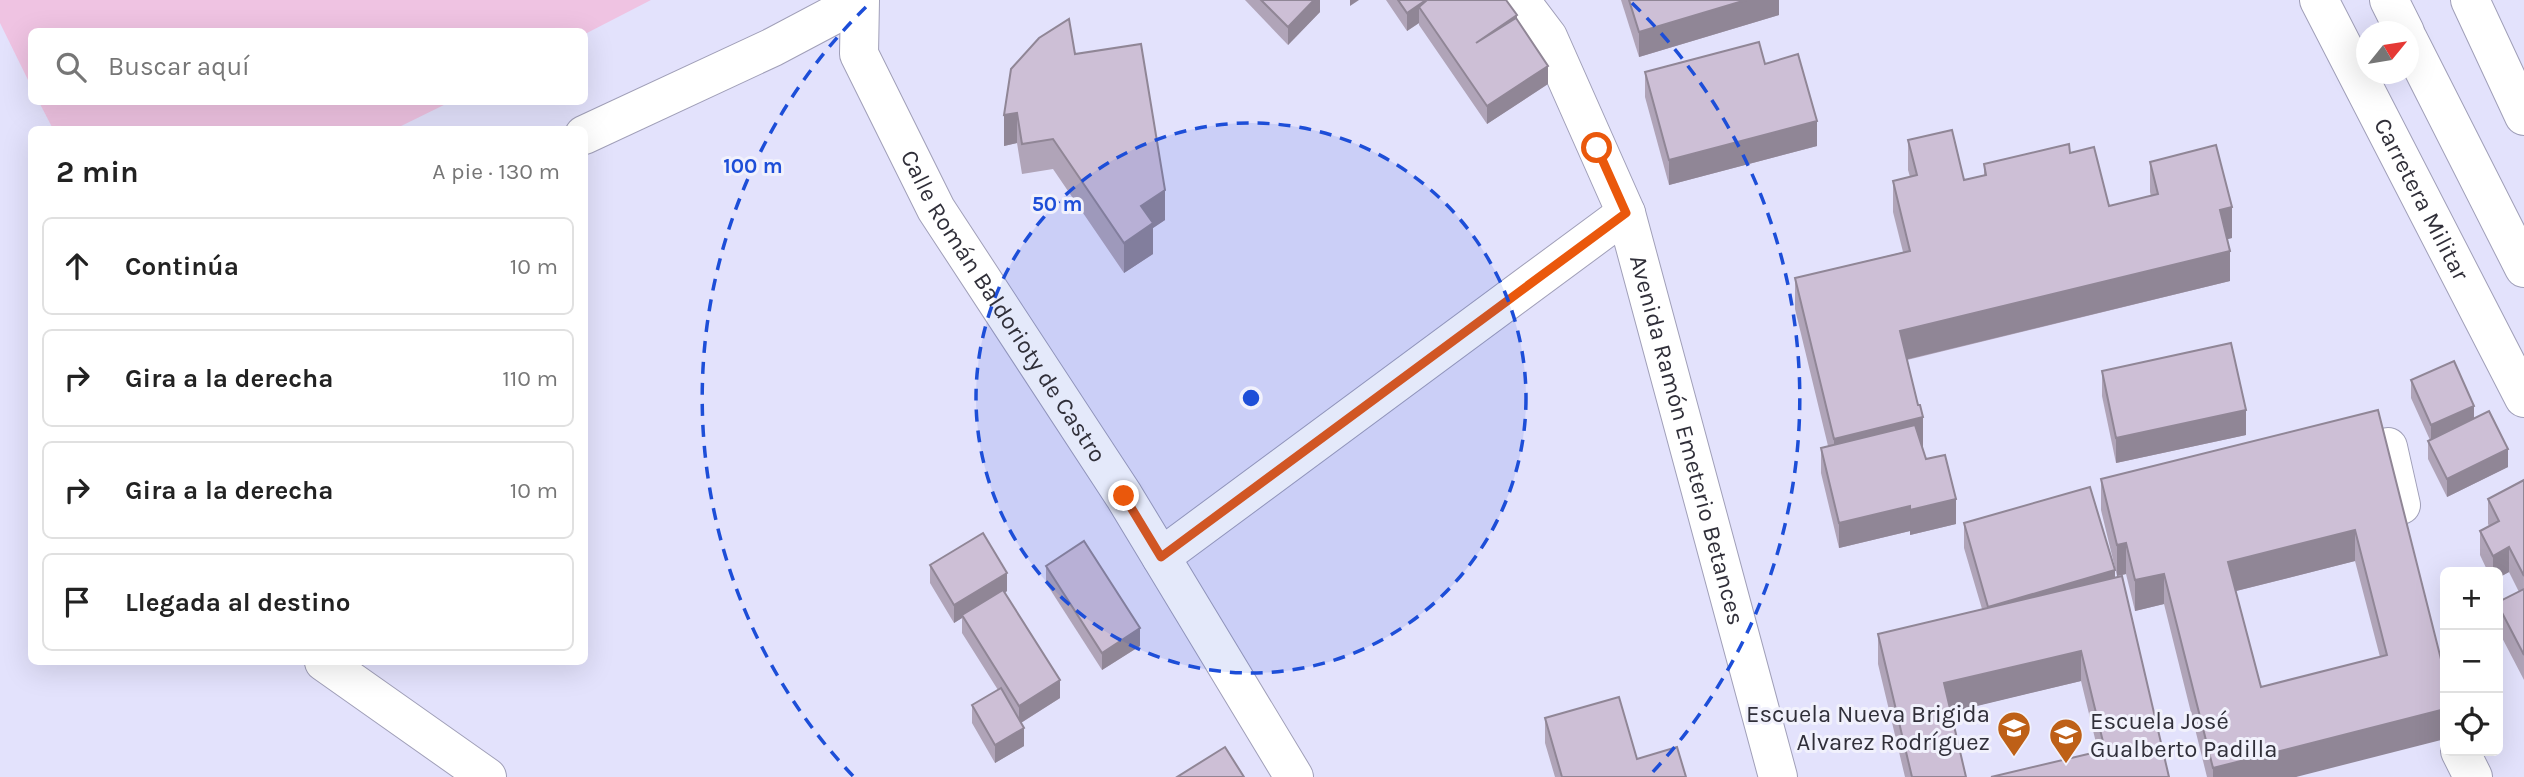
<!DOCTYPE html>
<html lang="es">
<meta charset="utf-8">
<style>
body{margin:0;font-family:Karla,sans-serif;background:#f2f2f2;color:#222}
.controls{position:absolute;right:21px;bottom:21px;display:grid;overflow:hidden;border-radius:10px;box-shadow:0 7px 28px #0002}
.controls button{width:63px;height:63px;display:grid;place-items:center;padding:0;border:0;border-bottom:2px solid #e0e0e0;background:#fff;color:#222;font:35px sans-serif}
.compass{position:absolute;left:2356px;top:21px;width:63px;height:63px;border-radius:50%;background:#fff;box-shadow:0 7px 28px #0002;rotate:60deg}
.stop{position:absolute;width:21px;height:21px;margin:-16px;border:5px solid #ea580c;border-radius:50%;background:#fff}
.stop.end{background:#ea580c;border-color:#fff;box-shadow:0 2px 7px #0008}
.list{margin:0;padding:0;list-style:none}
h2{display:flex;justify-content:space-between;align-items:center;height:91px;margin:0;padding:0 28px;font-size:30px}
h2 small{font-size:23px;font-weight:400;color:#767676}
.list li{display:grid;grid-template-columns:46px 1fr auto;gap:21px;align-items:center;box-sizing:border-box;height:98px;margin:0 14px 14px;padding:0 14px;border:2px solid #e0e0e0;border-radius:10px}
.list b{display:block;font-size:26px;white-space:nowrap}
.list em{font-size:23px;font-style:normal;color:#767676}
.icon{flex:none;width:38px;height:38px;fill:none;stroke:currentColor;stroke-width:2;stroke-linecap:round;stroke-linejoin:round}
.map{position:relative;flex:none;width:2524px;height:777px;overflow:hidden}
.search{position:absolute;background:#fff;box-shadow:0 7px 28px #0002;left:28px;top:28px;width:560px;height:77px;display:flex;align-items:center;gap:18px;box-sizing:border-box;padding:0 24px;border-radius:10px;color:#767676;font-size:26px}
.panel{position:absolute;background:#fff;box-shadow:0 7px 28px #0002;left:28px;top:126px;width:560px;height:539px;border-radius:10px}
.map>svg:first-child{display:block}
</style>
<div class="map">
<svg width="2524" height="777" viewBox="0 0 2524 777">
<rect width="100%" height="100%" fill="#e3e2fc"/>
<!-- green -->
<g fill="#efc3e2">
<polygon points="0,0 651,0 585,34 584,32 32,32 31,86 0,23"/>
<polygon points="39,102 450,102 395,129 53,129"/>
</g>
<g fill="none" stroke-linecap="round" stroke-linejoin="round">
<!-- minor casing -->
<g stroke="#a09fb8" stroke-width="40">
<g id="minor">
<polyline points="2470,0 2524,116"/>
<polyline points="584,135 773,47 858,2"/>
<polyline points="2388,447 2401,505"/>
<polyline points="1161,557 1626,213"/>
<polyline points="324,662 487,777"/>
<polyline points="2460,751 2473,777"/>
</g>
</g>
<!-- tertiary casing -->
<g stroke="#a09fb8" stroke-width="40">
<g id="tertiary">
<path id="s1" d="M860,0L859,54L936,209L1124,496L1294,777"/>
<path id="s2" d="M1520,0L1548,37L1626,213L1778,777"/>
</g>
</g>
<!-- secondary casing -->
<g stroke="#a09fb8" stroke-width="40">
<g id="secondary">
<path id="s3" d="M2319,0L2524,398"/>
<polyline points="2389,0 2405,32"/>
<polyline points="2408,39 2524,268"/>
</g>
</g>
<!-- minor -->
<use href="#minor" stroke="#fff" stroke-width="38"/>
<!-- tertiary -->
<use href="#tertiary" stroke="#fff" stroke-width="38"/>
<!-- secondary -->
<use href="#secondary" stroke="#fff" stroke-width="38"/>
</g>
<!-- wall -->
<g fill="#b0a4b8" fill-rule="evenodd">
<polygon points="1245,0 1320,0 1320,12 1288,45"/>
<polygon points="1386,0 1506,0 1548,84 1487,124 1419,25 1419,23 1407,31"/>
<polygon points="1621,0 1779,0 1779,15 1639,57"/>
<polygon points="1075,54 1165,220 1153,228 1153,254 1124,273 1053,169 1022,174 1017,143 1004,146 1004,115"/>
<polygon points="1765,64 1817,146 1669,185 1645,97 1645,72"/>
<polygon points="1908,140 1964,180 1984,175 1984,164 2070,153 2109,206 2151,196 2150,192 2150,162 2232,238 2227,239 2230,281 1907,360 1923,447 1922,447 1926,459 1956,524 1910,535 1910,531 1839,548 1821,473 1821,448 1828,446 1795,309 1795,278 1903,252 1893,212 1893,181 1910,177 1908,170"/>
<polygon points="2102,371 2246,435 2116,463 2102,396"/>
<polygon points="2411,380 2474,418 2508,467 2447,497 2428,459 2428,441 2430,440 2411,398"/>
<path d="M2378,410L2445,675L2296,777H2207L2164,604L2135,611L2126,574L2117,576L2101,510V479ZM2355,561L2380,657L2261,687L2236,591Z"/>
<polygon points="2524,480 2524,680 2498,630 2498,602 2519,592 2509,572 2498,578 2498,572 2488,572 2480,555 2480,531 2489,526 2488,524 2488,499"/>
<polygon points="1964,523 2115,578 2169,777 2098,751 2081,681 1950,712 1966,777 1905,777 1878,664 1878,634 1982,609 1964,548"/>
<polygon points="930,565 1007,591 1005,593 1060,698 1021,723 1024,746 995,763 972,723 972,705 998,690 962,633 962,618 954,623 930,583"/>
<polygon points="1046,566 1140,646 1102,670 1046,583"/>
<polygon points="1545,718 1637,759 1686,777 1555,777 1545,743"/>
</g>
<!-- shaded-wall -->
<g fill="#908696">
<polygon points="1314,0 1320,0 1320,12 1288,45 1288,27"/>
<polygon points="1350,0 1359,0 1350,6"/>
<polygon points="1426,0 1419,7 1419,23 1407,31 1407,13"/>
<polygon points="1746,0 1779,0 1779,15 1639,57 1639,32"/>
<polygon points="1517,15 1517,33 1476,43"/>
<polygon points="1548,66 1548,84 1487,124 1487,106"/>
<polygon points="1017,113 1017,143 1004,146 1004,115"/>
<polygon points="1817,121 1817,146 1669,185 1669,160"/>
<polygon points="1165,190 1165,220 1153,228 1153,254 1124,273 1124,243 1141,206"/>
<polygon points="2232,207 2232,238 2220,241 2220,210"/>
<polygon points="2230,251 2230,281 1900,361 1900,331"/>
<polygon points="2474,406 2474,424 2431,443 2431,425"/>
<polygon points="2246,410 2246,435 2116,463 2116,438"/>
<polygon points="1923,417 1923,447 1834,469 1834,439"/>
<polygon points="2508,449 2508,467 2447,497 2447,479"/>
<polygon points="1956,499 1956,524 1910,535 1910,510"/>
<polygon points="1910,506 1910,531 1839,548 1839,523"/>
<polygon points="2355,530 2355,561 2228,593 2228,562"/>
<polygon points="2126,543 2126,574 2117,576 2117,545"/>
<polygon points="2509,547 2509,572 2498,578 2498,572 2493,572 2493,556"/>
<polygon points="2115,570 2115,595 1988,632 1988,607"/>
<polygon points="1007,573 1007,591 964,617 962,615 962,618 954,623 954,605"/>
<polygon points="2164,574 2164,604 2135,611 2135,580"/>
<polygon points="1140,628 1140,646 1102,670 1102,653"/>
<polygon points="2081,651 2081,681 1944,714 1944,683"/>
<polygon points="1060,680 1060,698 1019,724 1019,706"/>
<polygon points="2445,709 2445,739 2296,777 2213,777 2213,768"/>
<polygon points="1024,728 1024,746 995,763 995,745"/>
</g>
<!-- building -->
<g fill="#cdbfd6" stroke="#908696" stroke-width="2" fill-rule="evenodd">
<polygon points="1261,0 1314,0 1288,27"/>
<polygon points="1398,0 1426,0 1407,13"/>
<polygon points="1427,0 1506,0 1517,15 1476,43 1516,18 1548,66 1487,106 1419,7"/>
<polygon points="1629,0 1746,0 1639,32"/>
<polygon points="1069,19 1075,54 1141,44 1165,190 1141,206 1153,223 1124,243 1053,139 1022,144 1017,113 1004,115 1011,69 1039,38"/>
<polygon points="1759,42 1765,64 1798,54 1817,121 1669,160 1645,72"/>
<polygon points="1952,130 1964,180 1986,175 1984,164 2069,144 2070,153 2094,147 2109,206 2158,194 2150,162 2216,145 2232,207 2220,210 2230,251 1900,331 1918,405 1920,405 1923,417 1834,439 1795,278 1910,251 1893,181 1917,175 1908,140"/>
<polygon points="2231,343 2246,410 2116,438 2102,371"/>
<polygon points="2454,361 2474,406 2431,425 2411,380"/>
<path d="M2378,410L2445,675V709L2213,768L2164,574L2135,580L2126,543L2117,545L2101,479ZM2355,530L2387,655L2261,687L2228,562Z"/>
<polygon points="2489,411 2508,449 2447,479 2428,441"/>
<polygon points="1915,425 1926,459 1945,455 1956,499 1910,510 1910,506 1839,523 1821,448"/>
<polygon points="2524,480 2524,576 2509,547 2493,556 2480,531 2499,521 2488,499"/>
<polygon points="2090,487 2115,570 1988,607 1964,523"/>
<polygon points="983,533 1007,573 954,605 930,565"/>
<polygon points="1084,541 1140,628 1102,653 1046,566"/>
<polygon points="2122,576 2169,777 1991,777 2105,750 2081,651 1944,683 1966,777 1912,777 1878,634"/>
<polygon points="2524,589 2524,655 2498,605 2498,602"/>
<polygon points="1003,590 1060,680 1019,706 962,615"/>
<polygon points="1001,688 1024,728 995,745 972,705"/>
<polygon points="1619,697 1637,759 1677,747 1686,777 1562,777 1545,718"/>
<polygon points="1225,747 1244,777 1177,777"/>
</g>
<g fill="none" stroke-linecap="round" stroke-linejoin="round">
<!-- route -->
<polyline stroke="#ea580c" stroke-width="9" points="1124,496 1161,557 1626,213 1597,148"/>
</g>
<!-- distance rings -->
<circle cx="1251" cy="398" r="275" fill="#1d4ed8" fill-opacity=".12"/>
<g fill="none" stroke="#1d4ed8" stroke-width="3.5" stroke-dasharray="12 9">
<circle cx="1251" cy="398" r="275"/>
<path d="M853 776A549 549 0 0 1 870 3M1632 3A549 549 0 0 1 1649 776"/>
</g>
<!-- icons -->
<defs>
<g id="school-pin" transform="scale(1.75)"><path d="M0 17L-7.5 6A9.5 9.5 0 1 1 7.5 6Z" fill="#be6017" stroke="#f1f1fc"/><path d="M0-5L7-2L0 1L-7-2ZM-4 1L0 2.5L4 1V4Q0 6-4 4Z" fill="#fff"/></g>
</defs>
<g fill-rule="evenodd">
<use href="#school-pin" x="2014" y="728"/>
<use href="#school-pin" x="2066" y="735"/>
</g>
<g text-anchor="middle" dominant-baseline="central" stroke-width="6" stroke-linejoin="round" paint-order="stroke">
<!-- street labels -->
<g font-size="24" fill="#302f39" stroke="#f1f1fc">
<text stroke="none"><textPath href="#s3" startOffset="224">Carretera Militar</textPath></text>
<text stroke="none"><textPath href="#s1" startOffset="345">Calle Román Baldorioty de Castro</textPath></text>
<text stroke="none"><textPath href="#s2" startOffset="474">Avenida Ramón Emeterio Betances</textPath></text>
</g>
<!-- poi labels -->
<g font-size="24" fill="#302f39" stroke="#f1f1fc" text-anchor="end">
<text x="1990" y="714">Escuela Nueva Brigida<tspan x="1990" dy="28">Alvarez Rodríguez</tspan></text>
<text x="2090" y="721" text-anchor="start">Escuela José<tspan x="2090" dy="28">Gualberto Padilla</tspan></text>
</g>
</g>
<circle cx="1251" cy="398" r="10" fill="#1d4ed8" stroke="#f1f1fc" stroke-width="3.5"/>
<g font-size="21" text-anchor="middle" font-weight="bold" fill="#1d4ed8" stroke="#f1f1fc" stroke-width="6" stroke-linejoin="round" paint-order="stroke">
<text x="753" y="173">100 m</text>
<text x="1057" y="211">50 m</text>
</g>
</svg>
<div class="controls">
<button>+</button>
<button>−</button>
<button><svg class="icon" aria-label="locate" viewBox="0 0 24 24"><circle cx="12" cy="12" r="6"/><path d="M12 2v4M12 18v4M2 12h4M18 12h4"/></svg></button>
</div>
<svg class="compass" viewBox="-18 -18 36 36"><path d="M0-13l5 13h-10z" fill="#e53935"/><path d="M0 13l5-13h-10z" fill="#767676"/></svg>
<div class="stop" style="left:1597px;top:148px"></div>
<div class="stop end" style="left:1124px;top:496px"></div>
<div class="search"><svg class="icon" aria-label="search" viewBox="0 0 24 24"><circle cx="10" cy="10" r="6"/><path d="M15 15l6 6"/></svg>Buscar aquí</div>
<section class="panel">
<h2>2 min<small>A pie · 130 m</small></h2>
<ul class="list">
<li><svg class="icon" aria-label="ahead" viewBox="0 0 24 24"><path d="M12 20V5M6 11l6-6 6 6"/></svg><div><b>Continúa</b></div><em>10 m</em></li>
<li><svg class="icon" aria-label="right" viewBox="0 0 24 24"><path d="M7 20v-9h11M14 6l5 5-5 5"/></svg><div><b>Gira a la derecha</b></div><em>110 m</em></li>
<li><svg class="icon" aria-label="right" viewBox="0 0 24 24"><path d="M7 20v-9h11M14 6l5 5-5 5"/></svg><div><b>Gira a la derecha</b></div><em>10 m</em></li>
<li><svg class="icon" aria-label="arrive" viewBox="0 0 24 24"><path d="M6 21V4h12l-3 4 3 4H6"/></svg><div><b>Llegada al destino</b></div></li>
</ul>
</section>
</div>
